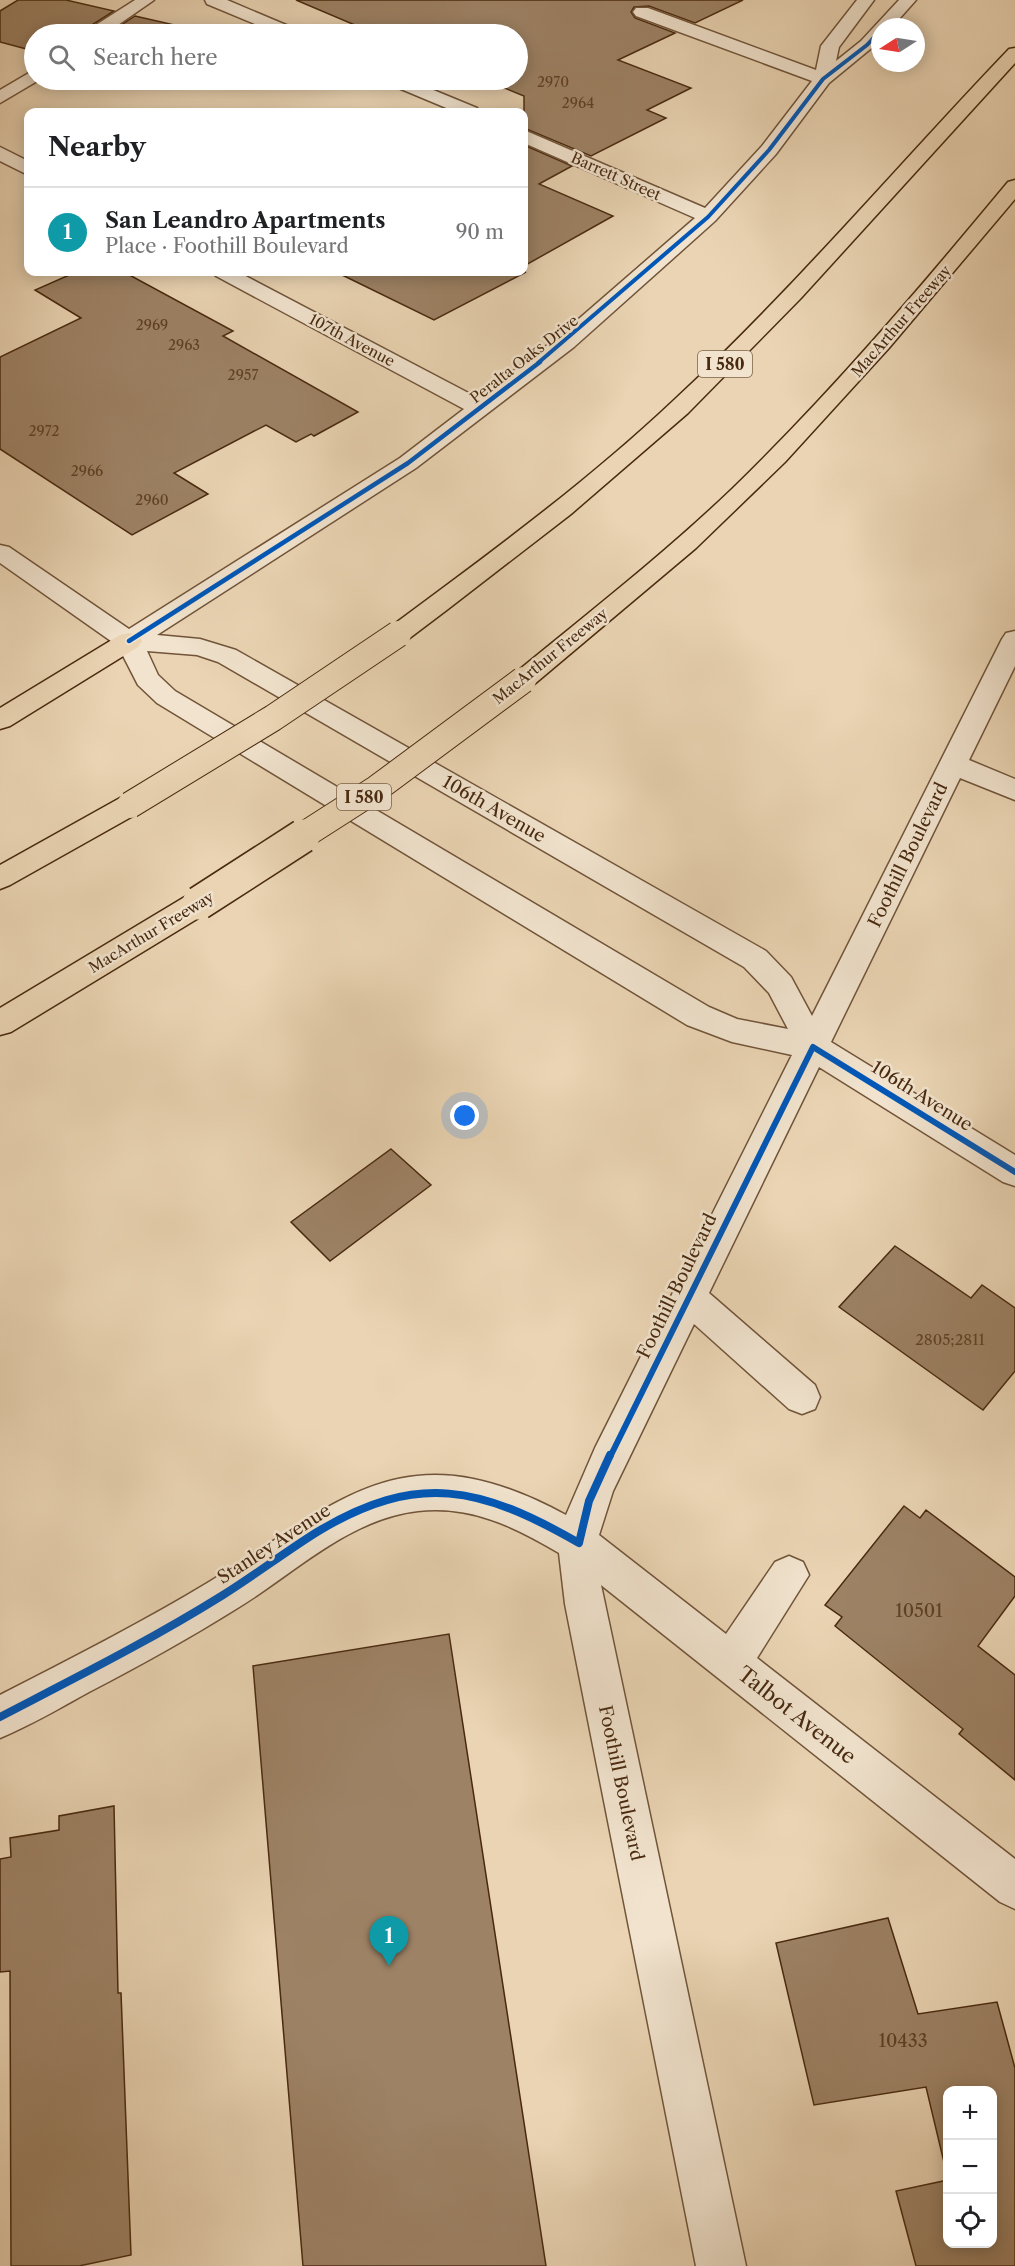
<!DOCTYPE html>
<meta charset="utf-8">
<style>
body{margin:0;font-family:"Libre Caslon Text",serif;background:#f2f2f2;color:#202124}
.controls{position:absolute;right:18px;bottom:18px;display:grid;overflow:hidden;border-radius:12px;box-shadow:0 3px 15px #0003}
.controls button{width:54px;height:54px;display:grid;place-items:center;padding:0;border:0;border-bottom:2px solid #e0e0e0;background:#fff;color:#202124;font:30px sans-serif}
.compass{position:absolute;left:871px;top:18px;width:54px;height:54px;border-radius:50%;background:#fff;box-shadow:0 3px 15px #0003;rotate:258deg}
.you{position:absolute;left:465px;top:1116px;width:21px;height:21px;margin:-15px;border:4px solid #fff;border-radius:50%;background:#1a73e8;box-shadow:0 0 0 9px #1a73e833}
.badge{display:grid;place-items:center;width:39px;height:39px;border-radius:50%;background:#ea580c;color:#fff;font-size:20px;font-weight:700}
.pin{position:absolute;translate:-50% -50px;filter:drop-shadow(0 2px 3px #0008)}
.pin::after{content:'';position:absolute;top:32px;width:21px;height:18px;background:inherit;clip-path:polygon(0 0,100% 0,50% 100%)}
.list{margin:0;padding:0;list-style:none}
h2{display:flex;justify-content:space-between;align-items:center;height:78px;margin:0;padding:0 24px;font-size:26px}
h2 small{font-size:20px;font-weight:400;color:#757577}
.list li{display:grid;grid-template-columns:39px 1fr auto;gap:18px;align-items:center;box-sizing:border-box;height:90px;padding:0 24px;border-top:2px solid #e0e0e0}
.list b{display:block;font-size:22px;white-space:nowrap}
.list p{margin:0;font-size:20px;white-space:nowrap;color:#757577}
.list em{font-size:20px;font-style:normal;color:#757577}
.icon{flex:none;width:33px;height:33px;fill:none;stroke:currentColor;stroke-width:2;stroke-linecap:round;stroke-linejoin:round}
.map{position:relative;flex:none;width:1015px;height:2266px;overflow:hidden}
.search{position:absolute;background:#fff;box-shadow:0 3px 15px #0003;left:24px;top:24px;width:504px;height:66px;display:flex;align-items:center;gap:15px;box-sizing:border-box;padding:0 21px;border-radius:33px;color:#757577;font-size:22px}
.panel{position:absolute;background:#fff;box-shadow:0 3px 15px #0003;left:24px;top:108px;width:504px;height:168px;border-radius:12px}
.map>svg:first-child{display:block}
</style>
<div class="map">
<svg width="1015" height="2266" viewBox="0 0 1015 2266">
<rect width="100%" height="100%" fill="#ead4b3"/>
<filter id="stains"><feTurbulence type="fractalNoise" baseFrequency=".00333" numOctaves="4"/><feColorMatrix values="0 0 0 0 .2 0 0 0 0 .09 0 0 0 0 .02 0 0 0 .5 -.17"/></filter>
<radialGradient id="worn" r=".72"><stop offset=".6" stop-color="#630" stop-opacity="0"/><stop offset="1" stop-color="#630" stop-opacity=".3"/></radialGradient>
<!-- building -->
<g fill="#9d8265" stroke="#492a10" stroke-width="1.5">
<polygon points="18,0 66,0 114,11 87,28 84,34 34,34 34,51 0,42 0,11"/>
<polygon points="296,0 743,0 695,23 649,6 634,7 631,12 635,18 675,33 618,60 691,88 647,110 666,118 591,156 524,128 524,96 485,80 518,80 518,34 376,34"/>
<polygon points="135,16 192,29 184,34 108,34"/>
<polygon points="524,145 572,166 539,184 613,216 524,266"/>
<polygon points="76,272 124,272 233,331 223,336 358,412 314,436 311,434 296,442 266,425 174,473 208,494 132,535 0,449 0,357 81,318 35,290"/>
<polygon points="336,272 526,272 434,320"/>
<polygon points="391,1149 431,1185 330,1261 291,1222"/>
<polygon points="895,1246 971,1298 982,1285 1015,1308 1015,1371 983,1410 839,1307"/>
<polygon points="904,1506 920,1518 926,1510 1015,1577 1015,1596 978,1646 1015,1675 1015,1780 959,1734 963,1729 835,1626 842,1617 825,1605"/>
<polygon points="449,1634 546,2266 303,2266 253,1666"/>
<polygon points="114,1806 118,1993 121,1993 131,2255 79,2266 11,2266 10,1971 0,1972 0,1859 11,1857 10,1838 59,1830 59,1816"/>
<polygon points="888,1918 918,2014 997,2002 1015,2068 1015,2266 916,2266 896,2191 948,2180 948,2244 993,2244 993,2091 948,2091 948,2179 926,2087 814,2105 776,1943"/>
</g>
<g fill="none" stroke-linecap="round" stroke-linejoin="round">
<!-- minor casing -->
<g stroke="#715439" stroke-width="3">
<g id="minor">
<polygon points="135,0 154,0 105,34 86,34 88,30"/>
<polygon points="205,0 227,0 298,30 301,34 279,34 207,4"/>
<path d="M857,0H874L839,47L836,61L861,41L899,0H916L892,27H880V41L829,83L776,154L715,221L574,347L416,468L157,635L200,639L236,650L766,951L791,977L812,1016L1002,639L1006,633L1015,631V666L969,760L1015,779V800L960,778L831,1042L1015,1155V1186L1003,1182L819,1067L709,1293L815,1385L820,1397L815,1409L802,1414L789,1409L694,1324L613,1491L599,1535L726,1634L775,1562L789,1556L803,1562L809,1575L757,1658L1015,1859V1909L1000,1902L601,1585L746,2266H696L565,1604L559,1553C515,1527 471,1505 418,1511C348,1519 294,1574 236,1609C188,1639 139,1666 89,1692C60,1708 31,1725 0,1738V1695C70,1659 141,1623 209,1582C343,1500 404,1427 566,1515L595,1448L792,1055L732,1042L687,1025L157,703L138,685L118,646L0,563V545L9,547L129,629L400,458L464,409L216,276L213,272H238L478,398L558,337L695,218L524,143V130L705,208L762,146L812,81L636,16L633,12L636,8H648L816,70L821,46ZM147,651L197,655L218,662L744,967L769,993L788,1029L737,1019L709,1007L175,691L158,675Z"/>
<polygon points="34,70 34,80 39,80 0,103 0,90"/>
<polygon points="386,80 409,80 477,108 479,112 456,112 389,84"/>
<polygon points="0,147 28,161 28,175 0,161"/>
</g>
</g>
<!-- highway casing -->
<g stroke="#492a10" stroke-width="3">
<g id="highway">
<path d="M1015,48V63L801,298L688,413L571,514L448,609L407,640L398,642L389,640L385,634L389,628C486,556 585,484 673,401C792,291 897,166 1009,49Z"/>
<path d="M1015,180V199L889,348L785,462L696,548L532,686L523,689L514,686L510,680L514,674C587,614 663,555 732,489C831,393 920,288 1008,182Z"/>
<polygon points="129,633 138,635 142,641 138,647 10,726 0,729 0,708 120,635"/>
<polygon points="130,795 140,798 144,805 140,812 10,885 0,889 0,865 120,798"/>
<polygon points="199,892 210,895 214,903 210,911 11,1032 0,1035 0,1008 188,895"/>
</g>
</g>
<!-- minor -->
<use href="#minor" fill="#f1e3ce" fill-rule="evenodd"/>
<!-- highway -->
<use href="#highway" fill="#ead4b3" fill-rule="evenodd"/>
<!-- highway-bridge-far1 casing -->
<g stroke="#492a10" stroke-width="28" stroke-linecap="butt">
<g id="highway-bridge-far1">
<polyline points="130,805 273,718 398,634"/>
<polyline points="301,837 376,789 523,680"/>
</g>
</g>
<!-- highway-bridge casing -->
<g stroke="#492a10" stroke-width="36" stroke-linecap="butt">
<polyline id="highway-bridge" points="199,903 303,836"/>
</g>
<!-- highway-bridge-far1 -->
<use href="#highway-bridge-far1" stroke="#ead4b3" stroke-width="26"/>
<!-- highway-bridge -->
<use href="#highway-bridge" stroke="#ead4b3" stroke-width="33"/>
<!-- cycleway-far3 casing -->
<g stroke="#f1e3ce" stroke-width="6">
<polyline id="cycleway-far3" points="538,363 708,217 769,150 823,79 867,45 880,31"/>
</g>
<!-- cycleway-far2 casing -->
<g stroke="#f1e3ce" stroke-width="8">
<polyline id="cycleway-far2" points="129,641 408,463 540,362"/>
</g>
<!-- cycleway-far1 casing -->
<g stroke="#f1e3ce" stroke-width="10">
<polyline id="cycleway-far1" points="610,1457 813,1047 1015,1172"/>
</g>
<!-- cycleway casing -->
<g stroke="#f1e3ce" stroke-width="11">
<path id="cycleway" d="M0,1717C75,1678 151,1640 223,1595C255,1575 285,1552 317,1532C418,1471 481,1487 579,1543L589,1501L610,1455"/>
</g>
<!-- cycleway-far3 -->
<use href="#cycleway-far3" stroke="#0057b8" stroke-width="4"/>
<!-- cycleway-far2 -->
<use href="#cycleway-far2" stroke="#0057b8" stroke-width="4.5"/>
<!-- cycleway-far1 -->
<use href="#cycleway-far1" stroke="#0057b8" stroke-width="6"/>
<!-- cycleway -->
<use href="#cycleway" stroke="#0057b8" stroke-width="8"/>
</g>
<g text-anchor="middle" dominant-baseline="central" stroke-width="5" stroke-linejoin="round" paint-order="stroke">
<!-- far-number labels -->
<g font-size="14" fill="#5e4025">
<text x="553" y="82">2970</text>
<text x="578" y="103">2964</text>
<text x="152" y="325">2969</text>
<text x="184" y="345">2963</text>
<text x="243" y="375">2957</text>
<text x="44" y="431">2972</text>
<text x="87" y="471">2966</text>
<text x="152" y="500">2960</text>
</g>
<!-- far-street labels -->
<g font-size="15" fill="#492a10" stroke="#f1e3ce">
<text transform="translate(616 176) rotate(24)">Barrett Street</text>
<text transform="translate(901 321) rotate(-49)">MacArthur Freeway</text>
<text transform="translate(352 340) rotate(28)">107th Avenue</text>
<text transform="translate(524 359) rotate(-38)">Peralta Oaks Drive</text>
<text transform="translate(550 656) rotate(-39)">MacArthur Freeway</text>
<text transform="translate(151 932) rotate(-31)">MacArthur Freeway</text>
</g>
<!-- number labels -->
<g font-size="15" fill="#5e4025">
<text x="950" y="1339">2805;2811</text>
</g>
<!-- shield labels -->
<g fill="#f1e3ce" stroke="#7b6249" stroke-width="1.5">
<rect x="698" y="351" width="54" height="26" rx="4.5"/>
<rect x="337" y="784" width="54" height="26" rx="4.5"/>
</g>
<g font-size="16" font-weight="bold" fill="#492a10">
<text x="725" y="364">I 580</text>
<text x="364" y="797">I 580</text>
</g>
<!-- street labels -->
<g font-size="18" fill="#492a10" stroke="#f1e3ce">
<text transform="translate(494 809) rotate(30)">106th Avenue</text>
<text transform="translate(908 855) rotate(-64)">Foothill Boulevard</text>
<text transform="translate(922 1096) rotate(32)">106th Avenue</text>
<text transform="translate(677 1286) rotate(-64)">Foothill Boulevard</text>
<text transform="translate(274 1544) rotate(-33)">Stanley Avenue</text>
<text transform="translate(621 1783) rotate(78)">Foothill Boulevard</text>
</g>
<!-- near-number labels -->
<g font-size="18" fill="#5e4025">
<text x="919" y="1611">10501</text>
<text x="903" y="2041">10433</text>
</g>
<!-- near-street labels -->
<g font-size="21" fill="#492a10" stroke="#f1e3ce">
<text transform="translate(797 1715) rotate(38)">Talbot Avenue</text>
</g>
</g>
<rect width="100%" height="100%" filter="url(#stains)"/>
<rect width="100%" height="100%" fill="url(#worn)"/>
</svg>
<div class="controls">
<button>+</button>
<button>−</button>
<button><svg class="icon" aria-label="locate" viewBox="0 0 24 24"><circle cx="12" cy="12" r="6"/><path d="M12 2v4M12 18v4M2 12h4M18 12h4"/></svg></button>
</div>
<svg class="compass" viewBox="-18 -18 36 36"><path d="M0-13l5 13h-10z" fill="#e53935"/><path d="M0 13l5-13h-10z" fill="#757577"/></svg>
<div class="you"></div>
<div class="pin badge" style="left:389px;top:1966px;background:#0f9aa8">1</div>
<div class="search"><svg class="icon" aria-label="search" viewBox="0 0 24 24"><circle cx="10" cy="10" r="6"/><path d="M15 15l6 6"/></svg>Search here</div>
<section class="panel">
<h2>Nearby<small></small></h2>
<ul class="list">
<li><span class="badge" style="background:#0f9aa8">1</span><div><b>San Leandro Apartments</b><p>Place · Foothill Boulevard</p></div><em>90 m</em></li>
</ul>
</section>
</div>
